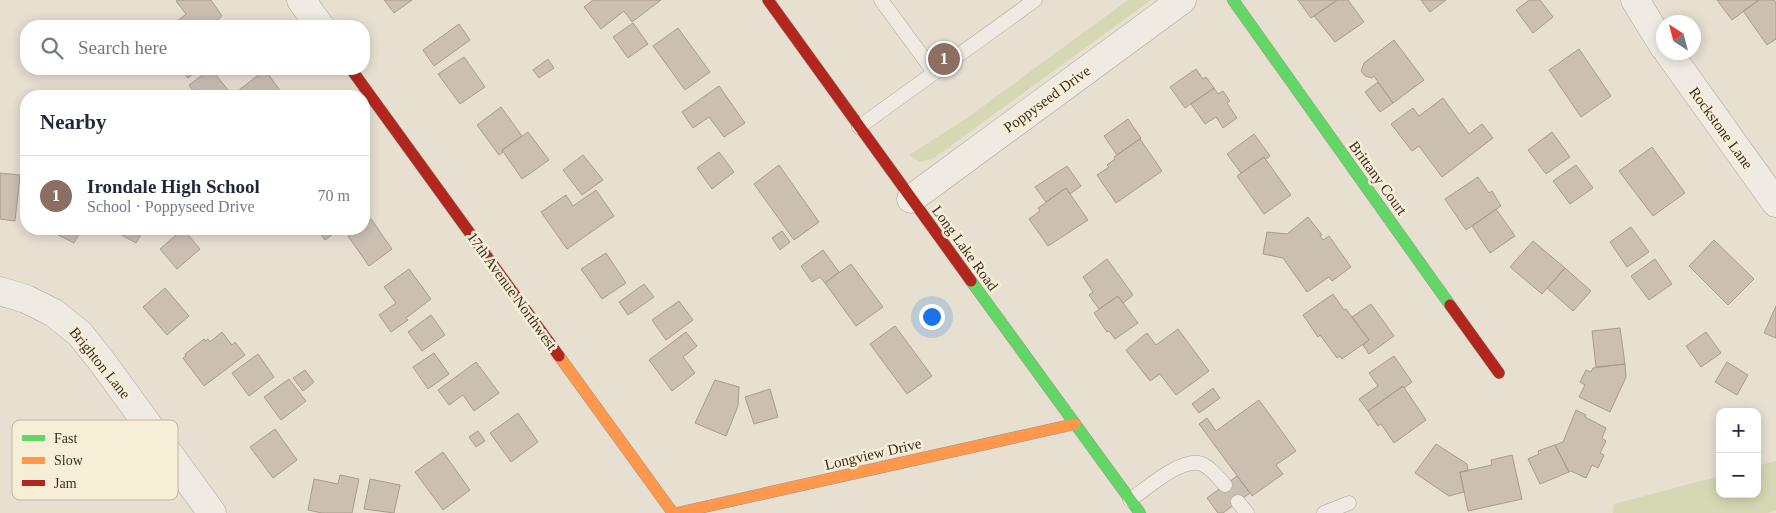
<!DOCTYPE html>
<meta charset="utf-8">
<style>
:root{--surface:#fff;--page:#f6f6f7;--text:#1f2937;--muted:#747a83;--line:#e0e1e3;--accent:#786c5e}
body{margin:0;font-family:Georgia,serif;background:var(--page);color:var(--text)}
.controls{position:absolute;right:15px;bottom:15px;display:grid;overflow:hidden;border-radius:10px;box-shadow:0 2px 12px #0003}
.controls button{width:45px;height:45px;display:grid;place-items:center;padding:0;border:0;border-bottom:1px solid var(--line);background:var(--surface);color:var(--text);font:25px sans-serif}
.compass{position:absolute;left:1656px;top:15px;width:45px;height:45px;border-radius:50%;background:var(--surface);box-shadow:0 2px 12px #0003;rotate:324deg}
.you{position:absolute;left:931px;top:316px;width:18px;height:18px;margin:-12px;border:4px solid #fff;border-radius:50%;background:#1a73e8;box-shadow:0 0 0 8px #1a73e833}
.badge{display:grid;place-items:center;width:32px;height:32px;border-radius:50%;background:var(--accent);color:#fff;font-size:16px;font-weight:700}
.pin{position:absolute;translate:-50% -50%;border:2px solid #fff;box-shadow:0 1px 5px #0006}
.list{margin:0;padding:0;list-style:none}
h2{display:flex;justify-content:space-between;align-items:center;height:65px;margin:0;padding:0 20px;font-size:21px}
h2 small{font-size:16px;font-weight:400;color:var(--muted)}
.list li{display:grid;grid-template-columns:32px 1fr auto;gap:15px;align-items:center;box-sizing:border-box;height:80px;padding:0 20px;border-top:1px solid var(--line)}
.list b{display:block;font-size:19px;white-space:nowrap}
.list p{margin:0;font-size:16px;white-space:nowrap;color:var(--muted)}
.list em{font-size:16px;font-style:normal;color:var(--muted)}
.icon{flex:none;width:28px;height:28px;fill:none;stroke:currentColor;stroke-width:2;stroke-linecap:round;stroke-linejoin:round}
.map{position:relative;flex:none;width:1776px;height:513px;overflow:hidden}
.search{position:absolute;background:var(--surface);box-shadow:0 2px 12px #0003;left:20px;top:20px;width:350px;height:55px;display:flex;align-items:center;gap:12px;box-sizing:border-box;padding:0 18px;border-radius:20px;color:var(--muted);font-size:19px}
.panel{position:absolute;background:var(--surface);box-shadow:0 2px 12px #0003;left:20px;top:90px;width:350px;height:145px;border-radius:20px}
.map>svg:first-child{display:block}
.green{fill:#d6d7b3}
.building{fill:#cbbfb2;stroke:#a89c90}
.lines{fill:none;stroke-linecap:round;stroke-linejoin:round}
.lane-casing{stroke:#ada599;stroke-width:15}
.street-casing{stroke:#ada599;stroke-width:29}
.fast-casing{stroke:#9c958a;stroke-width:12}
.slow-casing{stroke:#9c958a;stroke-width:12}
.jam-casing{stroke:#9c958a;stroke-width:12}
.lane{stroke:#efebe3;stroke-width:14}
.street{stroke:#efebe3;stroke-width:28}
.fast{stroke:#63d668;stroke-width:11}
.slow{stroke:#ff974d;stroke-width:11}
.jam{stroke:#b3261e;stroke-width:11}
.labels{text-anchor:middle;stroke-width:5;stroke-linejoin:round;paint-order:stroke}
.street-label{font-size:15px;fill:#3d2e20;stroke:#f7eed8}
.key{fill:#f7eed8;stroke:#bfb4a1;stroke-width:1}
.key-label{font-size:14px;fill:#3d2e20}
</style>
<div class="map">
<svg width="1776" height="513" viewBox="0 0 1776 513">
<rect width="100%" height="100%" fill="#e7e0d1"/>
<path class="green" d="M1128,0H1151L934,158L920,162L909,155L967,118Z
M1776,461V511L1767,513H1613L1614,504L1720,476V494H1757V466Z"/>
<path class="building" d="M178,0H211L222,16L209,26H173L172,25L186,14L176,1Z
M384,0H412L394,13Z
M593,0H661L632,22L624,11L601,29L584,7Z
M1298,0H1337L1311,18Z
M1337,0H1348L1364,22L1335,42L1314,16Z
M1421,0H1446L1430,12Z
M1529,0H1540L1553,17L1533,33L1516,10Z
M1717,0H1759L1732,20Z
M1759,0H1774L1776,2V39L1767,45L1743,11Z
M633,23L648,44L628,58L613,37Z
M459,24L470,40L434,66L423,50Z
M678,28L710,72L685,90L653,46Z
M1394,40L1424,80L1393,103L1374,76L1372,78L1365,76L1361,71L1364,63Z
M1579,49L1611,96L1581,117L1549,70Z
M464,57L485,87L460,104L438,74Z
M548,59L554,68L539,78L533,70Z
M181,69H199L188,78Z
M211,69L228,90L221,95L222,96H197L189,85Z
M1196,69L1203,79L1206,77L1214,88L1185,108L1170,87Z
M265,70L284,96H244L239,90Z
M1378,82L1393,103L1380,112L1365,92Z
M719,86L745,123L724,137L709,117L693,128L682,112Z
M1214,88L1218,94L1223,91L1230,101L1227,103L1237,118L1223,128L1216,117L1205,124L1191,104Z
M1443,98L1469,134L1482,124L1493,138L1442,177L1419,146L1412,151L1391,124L1413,108L1419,116Z
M501,107L522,136L502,150L503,152L499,155L477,125Z
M1128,119L1141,138L1117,155L1104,136Z
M528,132L549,160L522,179L502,150Z
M1552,132L1570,157L1546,174L1528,150Z
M1254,134L1270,156L1266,159L1264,157L1241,173L1227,154Z
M1140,139L1162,171L1116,203L1097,175L1109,167L1107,165L1115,159L1114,157Z
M1652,147L1685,193L1653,216L1619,171Z
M719,152L734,172L712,189L697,168Z
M583,155L603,180L582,195L563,170Z
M1264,157L1291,195L1264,214L1237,176Z
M779,165L819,222L794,240L754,184Z
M1576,165L1593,188L1570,204L1553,181Z
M1067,166L1081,186L1070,194L1066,188L1046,202L1035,187Z
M0,173L20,175L15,221L0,219Z
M1478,177L1489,193L1492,191L1501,206L1466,230L1445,199Z
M1066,188L1088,220L1048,246L1029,219L1040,211L1038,208Z
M596,190L614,216L567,249L541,212L566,195L573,206Z
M1496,209L1515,236L1490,253L1472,226Z
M1308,217L1322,235L1320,236L1323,240L1329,236L1351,267L1332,281L1329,277L1307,292L1283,258L1263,254L1267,232L1287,234Z
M371,219L392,249L369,266L348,236L358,229H364V224Z
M1631,227L1649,252L1627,267L1610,242Z
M47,229H82L74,243Z
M111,229H144L136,243Z
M183,229L200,249L177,269L160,249Z
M317,229H340L325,240Z
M782,231L790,242L780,250L772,238Z
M1714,240L1754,279L1728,305L1689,266Z
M1533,241L1565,268L1542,294L1510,267Z
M823,250L839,272L825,283L820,277L812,282L801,266Z
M606,253L626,283L602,299L581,269Z
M1107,259L1133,295L1123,303L1118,296L1099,309L1089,295L1093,292L1083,277Z
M1655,259L1672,284L1649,300L1631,276Z
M851,264L883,307L856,326L825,283Z
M1565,268L1591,291L1573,311L1547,288Z
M409,269L431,299L406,318L408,320L391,332L379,315L396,303L384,287Z
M644,284L654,297L628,315L619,302Z
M165,288L189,316L167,335L143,307Z
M1333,294L1344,310L1346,309L1369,340L1342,359L1340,356L1337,358L1320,335L1318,337L1303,315Z
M1118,296L1138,323L1115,339L1109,331L1107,332L1094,313Z
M679,301L693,320L666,340L652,320Z
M1371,304L1394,336L1369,354L1363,345L1369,340L1352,317Z
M1776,306V338L1764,333Z
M431,315L445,335L422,351L408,332Z
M895,326L932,376L907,394L870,344Z
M1620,328L1625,364L1596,367L1592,331Z
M1178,329L1209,371L1176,395L1160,374L1150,381L1126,350L1147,333L1156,345Z
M222,332L232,345L235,342L245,355L204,386L183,358L186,356L185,354L204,339L205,341L208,339L210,342Z
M686,332L697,346L683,357L695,373L672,391L649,360Z
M1706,332L1721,353L1701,367L1686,346Z
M434,353L449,374L428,389L413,367Z
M258,354L274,377L249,396L232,373Z
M1394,356L1412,382L1404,388L1403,386L1368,411L1359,399L1378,386L1369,373Z
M476,362L499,393L474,411L463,395L449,405L438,390Z
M1727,362L1748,375L1737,395L1715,382Z
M1625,364L1626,377L1610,412L1579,397L1585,385L1580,382L1586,370L1591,372L1593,368Z
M305,370L314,382L303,391L293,378Z
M289,379L306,401L281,420L264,397Z
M715,380L739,387L738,406L726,436L695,423Z
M1403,386L1426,420L1394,443L1381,424L1378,426L1368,411Z
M1213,388L1220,398L1199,413L1192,404Z
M770,389L778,417L754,424L745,397Z
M1259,400L1296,451L1276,465L1283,474L1252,496L1199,424L1207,418L1216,431Z
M1576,410L1586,415L1585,417L1606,428L1602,438L1606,441L1600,453L1604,455L1598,468L1592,465L1586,478L1571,471L1569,472L1555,445L1563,442Z
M518,413L538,442L511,462L490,433Z
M275,429L297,460L273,478L250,447Z
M478,431L485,441L476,447L469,437Z
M1436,444L1467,464L1468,471L1460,472L1464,492L1449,496L1415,473Z
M1555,445L1569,472L1540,484L1528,459L1539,454L1538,451Z
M443,452L470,490L443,510L415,472Z
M1512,455L1522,499L1468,511L1460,472L1492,465L1491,460Z
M340,475L359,479L352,513H322L308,510L314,479L338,484Z
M1237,476L1250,493L1223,513H1218L1207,498Z
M370,479L400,485L394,513L364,509Z"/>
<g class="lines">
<defs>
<path id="lane" d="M881,0L934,72
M859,127L1035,0
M1130,500C1146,489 1183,456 1202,464C1211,468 1218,477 1225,485
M1238,502L1247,513
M1324,513L1349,503"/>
<path id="street" d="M301,0L320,26
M1635,0L1664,47
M1668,52L1776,203
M911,199L1182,0
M0,291L26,299L54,313L80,334L103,363L212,513"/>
<path id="fast" d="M1233,0L1450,305
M971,281L1140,513"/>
<path id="slow" d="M559,356L673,513
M677,513L1075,424"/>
<path id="jam" d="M768,0L971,281
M351,69L559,356
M1450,305L1499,373"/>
</defs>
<use href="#lane" class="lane-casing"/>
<use href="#street" class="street-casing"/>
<use href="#fast" class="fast-casing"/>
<use href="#slow" class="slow-casing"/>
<use href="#jam" class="jam-casing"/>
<use href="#lane" class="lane"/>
<use href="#street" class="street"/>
<use href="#fast" class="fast"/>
<use href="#slow" class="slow"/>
<use href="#jam" class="jam"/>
</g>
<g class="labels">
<g class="street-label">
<text transform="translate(1047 99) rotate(-36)" y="5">Poppyseed Drive</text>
<text transform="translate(1721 128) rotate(54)" y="5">Rockstone Lane</text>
<text transform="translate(1378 178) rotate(54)" y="5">Brittany Court</text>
<text transform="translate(965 248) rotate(54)" y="5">Long Lake Road</text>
<text transform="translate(512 291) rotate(54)" y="5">17th Avenue Northwest</text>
<text transform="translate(100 363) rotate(51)" y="5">Brighton Lane</text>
<text transform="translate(873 454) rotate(-13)" y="5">Longview Drive</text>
</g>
</g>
<rect x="12" y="420" width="166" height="80" rx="8" class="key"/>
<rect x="22" y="435" width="23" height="6" fill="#63d668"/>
<rect x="22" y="457" width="23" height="7" fill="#ff974d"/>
<rect x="22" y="480" width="23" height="6" fill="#b3261e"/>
<g class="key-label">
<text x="54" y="443">Fast</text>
<text x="54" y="465">Slow</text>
<text x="54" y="488">Jam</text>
</g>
</svg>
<div class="controls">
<button>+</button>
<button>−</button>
</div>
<svg class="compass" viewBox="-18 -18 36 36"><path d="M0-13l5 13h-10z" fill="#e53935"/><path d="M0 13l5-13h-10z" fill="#747a83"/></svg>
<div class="you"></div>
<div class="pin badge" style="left:944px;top:59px;background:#8d6e63">1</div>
<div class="search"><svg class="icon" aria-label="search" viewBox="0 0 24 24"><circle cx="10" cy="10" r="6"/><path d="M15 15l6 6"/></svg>Search here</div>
<section class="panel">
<h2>Nearby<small></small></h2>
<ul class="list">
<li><span class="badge" style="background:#8d6e63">1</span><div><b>Irondale High School</b><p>School · Poppyseed Drive</p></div><em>70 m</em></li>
</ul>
</section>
</div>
